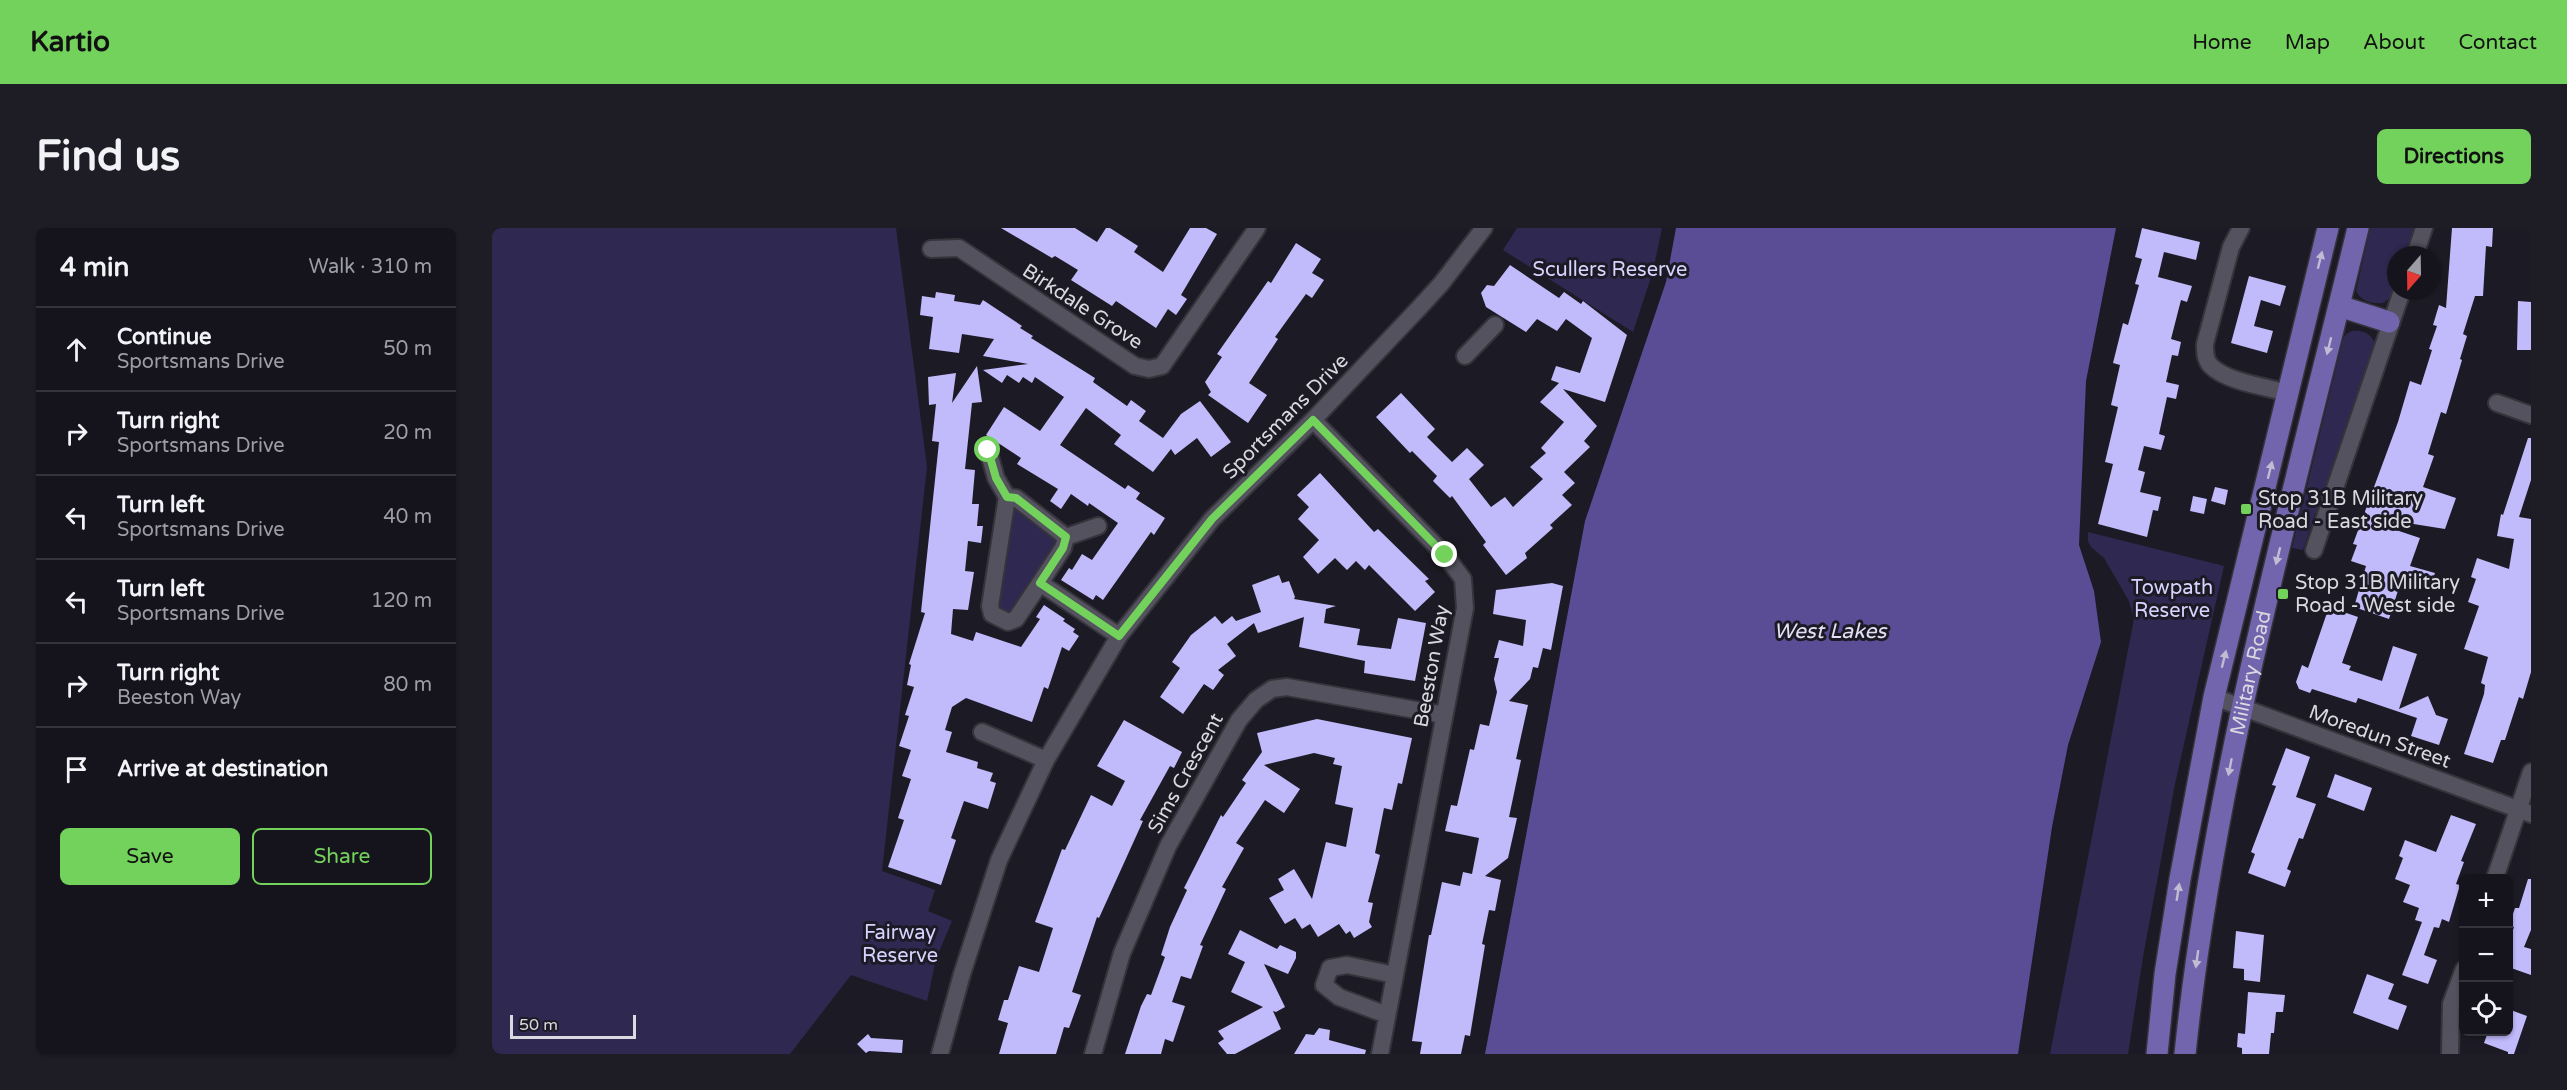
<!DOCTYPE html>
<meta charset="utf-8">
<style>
:root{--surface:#15141c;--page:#1e1d25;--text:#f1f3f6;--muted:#9d9ea3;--line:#34333b;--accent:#73d25c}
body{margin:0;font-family:"Varela Round",sans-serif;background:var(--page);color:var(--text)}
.controls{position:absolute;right:18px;bottom:18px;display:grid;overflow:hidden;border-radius:9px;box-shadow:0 2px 4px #0004}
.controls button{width:54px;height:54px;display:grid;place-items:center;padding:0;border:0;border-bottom:2px solid var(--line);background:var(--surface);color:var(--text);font:30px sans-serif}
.compass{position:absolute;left:1895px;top:18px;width:54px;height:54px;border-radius:50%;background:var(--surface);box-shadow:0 2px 4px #0004;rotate:200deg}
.scale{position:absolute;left:18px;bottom:15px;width:126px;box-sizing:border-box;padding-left:6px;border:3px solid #dad9e0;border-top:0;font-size:16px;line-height:21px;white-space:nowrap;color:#dad9e0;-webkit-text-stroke:4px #1c1b25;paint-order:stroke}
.stop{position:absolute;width:18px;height:18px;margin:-14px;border:4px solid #73d25c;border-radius:50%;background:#fff}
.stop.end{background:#73d25c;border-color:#fff;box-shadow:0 2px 6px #0008}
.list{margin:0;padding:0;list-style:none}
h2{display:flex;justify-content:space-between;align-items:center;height:78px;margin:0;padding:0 24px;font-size:26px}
h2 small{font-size:20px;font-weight:400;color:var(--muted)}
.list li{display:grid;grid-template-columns:39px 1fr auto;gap:18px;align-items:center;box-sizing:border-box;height:84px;padding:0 24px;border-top:2px solid var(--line)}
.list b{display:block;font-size:22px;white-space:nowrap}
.list p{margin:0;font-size:20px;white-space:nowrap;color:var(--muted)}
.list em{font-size:20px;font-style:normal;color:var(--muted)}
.actions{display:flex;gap:12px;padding:18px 24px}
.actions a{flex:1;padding:14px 0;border:2px solid var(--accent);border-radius:9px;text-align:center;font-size:21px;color:var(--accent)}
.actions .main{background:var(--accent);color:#111}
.icon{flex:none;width:33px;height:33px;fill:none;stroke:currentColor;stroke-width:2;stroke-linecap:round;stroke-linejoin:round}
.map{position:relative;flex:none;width:2039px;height:826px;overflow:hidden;border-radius:9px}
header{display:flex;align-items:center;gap:36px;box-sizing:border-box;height:84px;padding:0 30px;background:var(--accent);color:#111}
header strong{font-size:28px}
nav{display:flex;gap:33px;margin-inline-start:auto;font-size:21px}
.intro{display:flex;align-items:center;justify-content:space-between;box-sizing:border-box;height:144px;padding:0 36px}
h1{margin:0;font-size:42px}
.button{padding:15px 27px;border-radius:9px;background:var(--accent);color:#111;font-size:21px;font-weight:700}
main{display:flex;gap:36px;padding:0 36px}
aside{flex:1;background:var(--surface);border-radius:9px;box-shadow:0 2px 4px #0004}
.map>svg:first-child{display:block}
.green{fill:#2f2851}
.water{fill:#5a4d96}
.building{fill:#c1bafb}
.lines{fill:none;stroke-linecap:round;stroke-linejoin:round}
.minor-casing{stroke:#35343b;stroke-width:20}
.major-casing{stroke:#35343b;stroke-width:24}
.minor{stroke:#53525e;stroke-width:16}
.major{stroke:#7265ad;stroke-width:21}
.oneway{fill:#c0bcd3}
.route{stroke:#73d25c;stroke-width:8}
.poi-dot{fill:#73d25c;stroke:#1c1b25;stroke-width:2}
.labels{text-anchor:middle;stroke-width:6;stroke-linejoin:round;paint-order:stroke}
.park-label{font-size:20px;fill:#d7d3fe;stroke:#1c1b25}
.street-label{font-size:20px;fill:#dad9e0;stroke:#1c1b25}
.poi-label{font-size:20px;fill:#dad9e0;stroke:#1c1b25;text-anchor:start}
.water-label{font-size:21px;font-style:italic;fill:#e2e0f6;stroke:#1c1b25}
</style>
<header>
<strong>Kartio</strong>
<nav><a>Home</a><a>Map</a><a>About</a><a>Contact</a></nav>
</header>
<div class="intro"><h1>Find us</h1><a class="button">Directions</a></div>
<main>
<aside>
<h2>4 min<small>Walk · 310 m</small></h2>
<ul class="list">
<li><svg class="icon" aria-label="ahead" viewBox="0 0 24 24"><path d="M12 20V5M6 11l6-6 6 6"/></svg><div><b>Continue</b><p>Sportsmans Drive</p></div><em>50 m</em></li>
<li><svg class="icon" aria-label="right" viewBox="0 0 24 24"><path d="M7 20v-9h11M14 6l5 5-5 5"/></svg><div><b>Turn right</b><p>Sportsmans Drive</p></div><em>20 m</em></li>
<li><svg class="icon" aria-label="left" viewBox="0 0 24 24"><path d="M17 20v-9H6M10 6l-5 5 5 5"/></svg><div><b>Turn left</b><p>Sportsmans Drive</p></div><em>40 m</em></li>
<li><svg class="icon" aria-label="left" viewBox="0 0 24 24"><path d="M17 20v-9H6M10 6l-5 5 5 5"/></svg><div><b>Turn left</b><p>Sportsmans Drive</p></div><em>120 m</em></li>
<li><svg class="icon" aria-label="right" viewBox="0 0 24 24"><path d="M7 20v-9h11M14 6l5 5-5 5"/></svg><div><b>Turn right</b><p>Beeston Way</p></div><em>80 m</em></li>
<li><svg class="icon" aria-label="arrive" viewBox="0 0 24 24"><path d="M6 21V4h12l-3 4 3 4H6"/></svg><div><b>Arrive at destination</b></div></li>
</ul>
<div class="actions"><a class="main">Save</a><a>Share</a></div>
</aside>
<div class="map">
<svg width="2039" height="826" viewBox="0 0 2039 826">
<rect width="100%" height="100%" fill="#1c1b25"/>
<path class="green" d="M0,0H404L435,239L390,643L443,662L436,683L460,693L444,731L435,773L359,747L298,826H0Z
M1025,0H1170L1161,43L1141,104L1011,22Z
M1878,0H1922L1914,27H1904C1904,44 1908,65 1891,75C1880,76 1870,74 1864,63Z
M1860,103C1870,102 1878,105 1883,115V120L1830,279L1823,286L1811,322L1800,320L1851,111L1854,106Z
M515,269L574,309L524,391L500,386Z
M1596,304L1732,338L1683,556L1651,729L1636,826H1558L1642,391L1637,373L1612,330L1599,319L1596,313Z"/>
<path class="water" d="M1184,0H1624L1594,153L1587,317L1602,363L1609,414L1576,517L1560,599L1526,826H993L1093,293L1174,54Z"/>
<path class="building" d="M509,0H583L605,14L614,0H618L646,18L642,24L671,44L698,0H714L725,6L689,67L695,71L684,87L676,81L664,100L624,73L620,78L579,52L586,42L563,28L560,30Z
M1650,0L1708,14L1704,32L1672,24L1666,49L1700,58L1695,74L1689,72L1679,111L1689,114L1686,128L1680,127L1674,154L1687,157L1684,171L1675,169L1667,206L1673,208L1669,222L1652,218L1646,242L1653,244L1648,264L1669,269L1666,283L1661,282L1655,309L1606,296L1621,236L1613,234L1626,179L1619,177L1628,137L1621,135L1631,95L1636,97L1647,57L1643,56L1650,31L1643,29Z
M1960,0H2001L2000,19L1994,18L1991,68H1983L1971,106L1975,108L1968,131L1970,132L1954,186L1949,184L1936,226L1942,228L1931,259L1964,270L1953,301L1909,294L1907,303L1928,310L1918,338L1943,345L1938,359L1910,350L1897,391L1862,379L1874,338L1859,333L1865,317L1861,316L1906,194L1918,153L1929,157L1940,122L1937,121L1945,98L1941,97L1947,77L1954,80Z
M804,15L829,31L820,45L832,52L820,70L814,66L783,109L786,111L757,155L775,167L756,195L716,167L719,164L713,154L730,129L725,126L776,53L779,55Z
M1018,37L1067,70L1072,64L1089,76L1091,73L1135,107L1113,174L1071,161L1105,198L1092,213L1098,219L1072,244L1083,255L1070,267L1080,277L1058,297L1061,300L1033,325L1035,330L1014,347L991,317L994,314L960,268L958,270L941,253L945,248L920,223L918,225L884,189L909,165L943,201L935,209L960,234L975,220L992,237L977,251L999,279L1013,269L1021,279L1051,251L1038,239L1054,225L1049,220L1072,194L1048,174L1067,155L1059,152L1064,138L1088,145L1100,110L1074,91L1065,103L1045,91L1034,104L994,79L989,65L995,57L1002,58Z
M1757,48L1794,58L1788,78L1769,72L1762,98L1781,103L1775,125L1739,115Z
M444,64L463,67L462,73L488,77L491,72L530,98L528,100L541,108L539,110L603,150L601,154L635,178L639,172L654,183L647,193L671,210L689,186L708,173L739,214L719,229L705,210L683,227L679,221L661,244L622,216L629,207L594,180L568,217L633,261L636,257L648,265L644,271L673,290L662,307L659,304L611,372L604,367L601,372L569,352L577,340L580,342L590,326L600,332L626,295L597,275L596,278L579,266L569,281L558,273L566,261L525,236L529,230L494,207L512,179L548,203L572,169L543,149L540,155L531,149L527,155L515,147L510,155L491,142L536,136L491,128L502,111L470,106L467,125L437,121L441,89L428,87L430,68L443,70Z
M2026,73L2039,74V122H2025Z
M485,138L490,174L480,175L473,241L483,242L480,276H487L485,298H491L489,315L476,313L473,343L482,344L476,382L461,381L459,406L481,413L484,404L529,419L548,391L544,389L552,377L573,391L571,393L583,401L581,404L587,408L577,423L570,419L556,461L552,459L540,494L474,470L460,479L453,502L460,504L454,524L486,534L485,540L501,545L498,553L504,555L496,581L472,573L459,610L464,612L449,657L396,639L412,592L406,590L419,551L410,548L419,522L407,518L417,488L413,487L422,459L415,457L419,437L417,436L433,385L429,384L447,214L440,213L444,176L437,177L436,149L464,145L460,175Z
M2036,210H2039V252L2027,289L2039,291V444L2031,471L2027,469L2013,512H2009L2001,535L1972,526L1992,466L1993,457L1989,455L1996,429L1972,421L1987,378L1976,374L1984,351L1979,349L1985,330L2017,341L2022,311L2005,308L2009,286L2011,287Z
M828,245L882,304L886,301L937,351L933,353L943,364L923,383L877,337L873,342L864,333L855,342L843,330L826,346L811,329L827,312L806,291L817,279L805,267Z
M1723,259L1736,262L1733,277L1719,273Z
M1701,268L1715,271L1712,286L1698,283Z
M787,347L790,355L797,353L803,369L802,371L844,378L834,381L832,395L868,401L865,417L899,421L906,390L934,395L923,453L872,445L873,433L807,419L812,389L766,405L762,395L735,416L744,428L726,442L732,447L721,462L712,456L691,486L668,469L688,440L680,434L699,407L723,388L730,396L740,388L744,393L769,384L760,357Z
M1060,355L1071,358L1059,422L1051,420L1046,440L1041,439L1038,451L1017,473L1036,477L1024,531L1029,532L1017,589L1025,590L1016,630L993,648L1009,652L1003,683L997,682L990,716L993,717L978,808L973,807L969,826H928L930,814L920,813L937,707H939L950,654L968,658L971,644L980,646L987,610L953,603L959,577L965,578L978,521L982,522L988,496L997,498L1005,464L1002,451L1007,430H1002L1007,412L1031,418L1034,392L1001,386L1004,362Z
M1837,379L1866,389L1850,435L1859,438L1857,442L1890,453L1901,418L1925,426L1907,481L1936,468L1944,487L1956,491L1947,517L1919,508L1925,490L1866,470L1864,475L1820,461L1818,465L1807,461L1804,454L1810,437L1816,440Z
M825,491L920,510L910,556L906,555L900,582L892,580L883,625L888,627L876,674L881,675L877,694L880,699L862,710L858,703L854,706L847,696L826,709L818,696L810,701L803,690L793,696L777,670L792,662L786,651L802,641L820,671L834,614L854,619L861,580L843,576L850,538L841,536L843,530L822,525L772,537L808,561L792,585L773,572L744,615L752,620L730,659L734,661L708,717L711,718L699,751L689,748L680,774L693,778L681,814L673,811L669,826H633L649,778L655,766L659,767L673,729L669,727L678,699L695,662L692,660L729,587L731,589L754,555L750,552L770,524L765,505Z
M632,492L690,524L682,540L678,538L648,592L651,593L607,690L605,689L580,764L589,767L577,800L572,799L564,826H507L516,795L506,792L512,772H516L527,738L547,744L561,700L543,694L570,621L573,622L599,567L620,578L633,553L605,538Z
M1794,520L1818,529L1804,569L1824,576L1811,611L1807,610L1795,641L1799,643L1793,659L1756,645L1763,626L1759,624L1784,558L1780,557Z
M1843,546L1880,560L1872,583L1835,569Z
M1959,587L1984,596L1969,633L1972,634L1964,656L1968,657L1957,694L1950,691L1947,700L1942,699L1932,727L1945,732L1936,756L1910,747L1930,694L1923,692L1927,680L1911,674L1918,657L1903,651L1911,630L1907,628L1913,612L1944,624Z
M2036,651H2039V702L2032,719L2039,721V747L2019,740L2021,733L2016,731V715L2022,699L2017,697L2023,680H2027Z
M748,702L785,721L788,717L804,724V730L796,746L772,736L793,779L784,784L781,783L789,801L743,826H735L726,815L732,811L726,803L771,779L739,764L753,734L736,726Z
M1744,703L1772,707L1768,754L1752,752V741L1741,740Z
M1875,746L1902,756L1896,771L1915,778L1906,802L1861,785Z
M1756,764L1793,767L1791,784H1784L1782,805H1779L1777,826H1750V820L1745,819L1746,805L1753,806Z
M2016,781L2035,788L2022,826H2016V824L1992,815L1996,804H2016Z
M827,800L838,802L837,812L874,822L873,826H802L814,806L822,807Z
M376,806L379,810L411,812L410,825L377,823L374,825L365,816Z"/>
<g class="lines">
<defs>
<path id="minor" d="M1749,0L1739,19L1713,116C1713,124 1713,132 1719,138C1735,154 1775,159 1796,165
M439,21L467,20L643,138L657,141L670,138L765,0
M1923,27L1932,0
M973,128L1003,97
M2005,175L2039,187
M821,192L953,327L971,351L973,380L888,826
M496,222L504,250L515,269
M574,309L606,298
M1822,322L1910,63
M548,355L571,320L574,309L524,270L515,269L498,378L500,386L516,394L524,391L548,355L627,408
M1722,469L2039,586
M490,504L554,532
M2003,650L2039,544
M895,787L847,769L832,757L838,740L855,737L903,747
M448,826L470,746L507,632L554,532L627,408L720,291L821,192L927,80L949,56L992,0
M601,826L630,725L676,618L747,492L764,472L780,461L795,459L952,487
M1958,826L1959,776L1972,741"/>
<g id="major">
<path d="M1847,78L1897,94"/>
<path d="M1665,826L1673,746L1688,651L1722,469L1836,0"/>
<path id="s1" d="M1693,826C1722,546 1800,273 1866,0"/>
</g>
</defs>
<use href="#minor" class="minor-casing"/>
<use href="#major" class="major-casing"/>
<use href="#minor" class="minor"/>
<use href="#major" class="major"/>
</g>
<defs><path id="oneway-solid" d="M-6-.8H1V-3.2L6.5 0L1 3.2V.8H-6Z" transform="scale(1.5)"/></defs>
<g class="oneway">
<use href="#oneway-solid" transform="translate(1828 32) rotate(-76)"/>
<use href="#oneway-solid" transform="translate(1837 118) rotate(104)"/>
<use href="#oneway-solid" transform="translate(1778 242) rotate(-76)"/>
<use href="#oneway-solid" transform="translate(1786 328) rotate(104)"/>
<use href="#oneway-solid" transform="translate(1732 431) rotate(-76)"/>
<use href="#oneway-solid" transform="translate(1738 539) rotate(101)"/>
<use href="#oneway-solid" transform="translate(1686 664) rotate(-81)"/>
<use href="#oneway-solid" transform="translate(1705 731) rotate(98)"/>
</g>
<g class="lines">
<path class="route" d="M496,222L504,250L515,269L524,270L574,309L571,320L548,355L627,408L720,291L821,192L953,327"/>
</g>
<g class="poi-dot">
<rect x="1748" y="275" width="12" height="12" rx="3"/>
<rect x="1785" y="360" width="12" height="12" rx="3"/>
</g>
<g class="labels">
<g class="park-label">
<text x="1118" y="48">Scullers Reserve</text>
<text x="1680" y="366">Towpath<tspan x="1680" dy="23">Reserve</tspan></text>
<text x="408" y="711">Fairway<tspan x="408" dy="23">Reserve</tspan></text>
</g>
<g class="street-label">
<text transform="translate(591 78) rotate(33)" y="7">Birkdale Grove</text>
<text transform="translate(793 188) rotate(-45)" y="7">Sportsmans Drive</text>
<text transform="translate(939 438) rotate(-80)" y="7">Beeston Way</text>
<text dy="7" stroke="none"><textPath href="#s1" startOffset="387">Military Road</textPath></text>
<text transform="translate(1888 508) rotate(20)" y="7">Moredun Street</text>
<text transform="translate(693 545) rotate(-61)" y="7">Sims Crescent</text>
</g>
<g class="poi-label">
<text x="1766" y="277">Stop 31B Military<tspan x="1766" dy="23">Road - East side</tspan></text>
<text x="1803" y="361">Stop 31B Military<tspan x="1803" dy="23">Road - West side</tspan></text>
</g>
<g class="water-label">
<text x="1338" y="410">West Lakes</text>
</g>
</g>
</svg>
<div class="controls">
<button>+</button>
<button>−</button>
<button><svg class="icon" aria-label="locate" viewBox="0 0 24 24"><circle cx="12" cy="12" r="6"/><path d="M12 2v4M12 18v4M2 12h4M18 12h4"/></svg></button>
</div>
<svg class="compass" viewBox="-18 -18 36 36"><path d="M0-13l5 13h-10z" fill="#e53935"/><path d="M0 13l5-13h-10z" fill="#9d9ea3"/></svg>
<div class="scale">50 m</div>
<div class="stop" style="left:496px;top:222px"></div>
<div class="stop end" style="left:953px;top:327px"></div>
</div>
</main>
